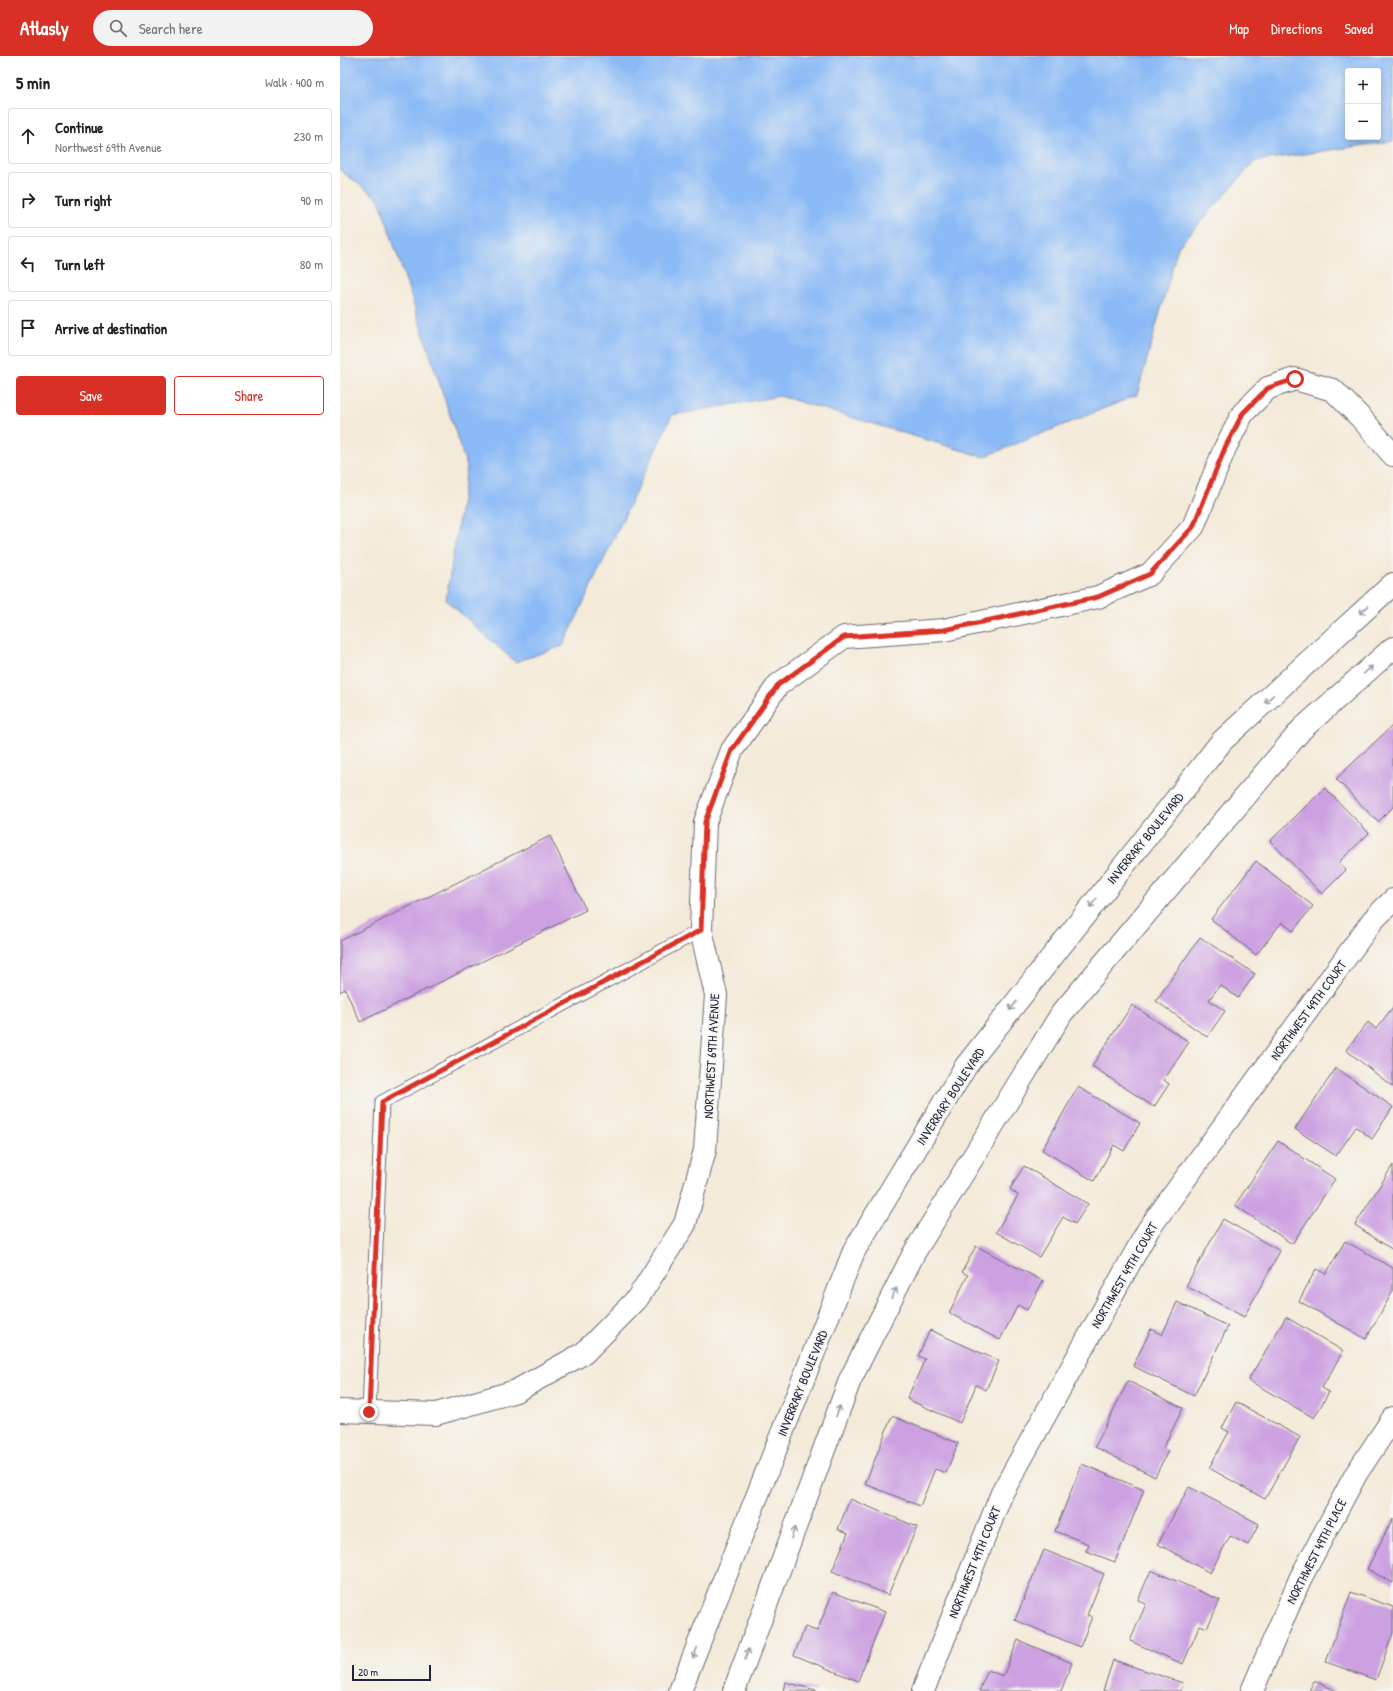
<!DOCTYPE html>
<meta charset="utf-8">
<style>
:root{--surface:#fff;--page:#f2f2f2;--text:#202124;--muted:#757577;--line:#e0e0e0;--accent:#d93025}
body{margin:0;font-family:"Patrick Hand",sans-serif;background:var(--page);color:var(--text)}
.controls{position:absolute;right:12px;top:12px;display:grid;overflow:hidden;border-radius:4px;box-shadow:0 2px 6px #0003}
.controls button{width:36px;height:36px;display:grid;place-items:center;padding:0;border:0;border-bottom:1px solid var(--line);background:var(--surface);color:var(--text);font:20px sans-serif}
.scale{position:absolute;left:12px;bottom:10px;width:79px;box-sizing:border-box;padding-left:4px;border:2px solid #22223b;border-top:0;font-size:11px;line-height:14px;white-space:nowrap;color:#22223b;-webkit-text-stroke:3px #f6f6f2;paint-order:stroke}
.stop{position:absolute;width:12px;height:12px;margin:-9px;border:3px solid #d93025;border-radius:50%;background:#fff}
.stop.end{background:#d93025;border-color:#fff;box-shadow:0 1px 4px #0008}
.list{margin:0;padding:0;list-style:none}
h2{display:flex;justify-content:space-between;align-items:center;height:52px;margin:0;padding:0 16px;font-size:17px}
h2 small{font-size:13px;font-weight:400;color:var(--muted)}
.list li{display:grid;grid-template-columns:26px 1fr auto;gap:12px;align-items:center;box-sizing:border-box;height:56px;margin:0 8px 8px;padding:0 8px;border:1px solid var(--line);border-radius:4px}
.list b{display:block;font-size:15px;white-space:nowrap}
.list p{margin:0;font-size:13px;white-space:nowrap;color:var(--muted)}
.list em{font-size:13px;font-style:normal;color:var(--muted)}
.actions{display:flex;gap:8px;padding:12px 16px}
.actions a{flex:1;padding:9px 0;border:1px solid var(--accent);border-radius:4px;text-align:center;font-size:14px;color:var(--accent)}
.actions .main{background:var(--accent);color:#fff}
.icon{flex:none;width:22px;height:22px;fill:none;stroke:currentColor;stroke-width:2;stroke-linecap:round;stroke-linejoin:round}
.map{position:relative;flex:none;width:1053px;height:1635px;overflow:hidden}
header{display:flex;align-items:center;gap:24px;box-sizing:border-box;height:56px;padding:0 20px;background:var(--accent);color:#fff}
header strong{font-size:19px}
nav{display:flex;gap:22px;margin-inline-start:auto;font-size:14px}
.search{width:280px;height:36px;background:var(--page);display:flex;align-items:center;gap:10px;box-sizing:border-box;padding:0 14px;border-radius:22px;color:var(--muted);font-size:15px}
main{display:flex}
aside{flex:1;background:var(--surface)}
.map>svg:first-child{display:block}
.water{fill:#8bbaf6;stroke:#566e98;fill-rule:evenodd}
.building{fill:#cca1e1}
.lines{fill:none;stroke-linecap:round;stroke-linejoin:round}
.service-casing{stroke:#6c6872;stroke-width:15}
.minor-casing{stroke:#6c6872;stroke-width:24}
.tertiary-casing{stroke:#6c6872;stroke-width:24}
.service{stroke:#fff;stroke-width:13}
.minor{stroke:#fff;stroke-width:22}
.tertiary{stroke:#fff;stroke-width:22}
.oneway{stroke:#9c9ca7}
.route{stroke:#d93025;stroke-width:5}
.labels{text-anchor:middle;stroke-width:4;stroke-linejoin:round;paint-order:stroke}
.street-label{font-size:13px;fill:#22223b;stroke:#f6f6f2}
</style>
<header>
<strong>Atlasly</strong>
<div class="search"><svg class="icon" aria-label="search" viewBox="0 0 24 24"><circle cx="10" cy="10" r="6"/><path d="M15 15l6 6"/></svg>Search here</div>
<nav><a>Map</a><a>Directions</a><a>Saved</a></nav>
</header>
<main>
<aside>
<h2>5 min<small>Walk · 400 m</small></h2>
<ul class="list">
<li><svg class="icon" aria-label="ahead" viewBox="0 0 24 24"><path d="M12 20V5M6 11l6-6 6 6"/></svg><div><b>Continue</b><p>Northwest 69th Avenue</p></div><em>230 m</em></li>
<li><svg class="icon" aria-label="right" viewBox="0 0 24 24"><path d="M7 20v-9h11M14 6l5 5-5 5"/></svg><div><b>Turn right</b></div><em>90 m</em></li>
<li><svg class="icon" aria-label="left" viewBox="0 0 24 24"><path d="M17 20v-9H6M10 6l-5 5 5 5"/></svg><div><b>Turn left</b></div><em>80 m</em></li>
<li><svg class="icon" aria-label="arrive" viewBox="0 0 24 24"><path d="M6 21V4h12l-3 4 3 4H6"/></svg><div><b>Arrive at destination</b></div></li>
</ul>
<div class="actions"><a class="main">Save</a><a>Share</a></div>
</aside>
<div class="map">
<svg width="1053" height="1635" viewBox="0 0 1053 1635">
<rect width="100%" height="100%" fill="#f6f6f2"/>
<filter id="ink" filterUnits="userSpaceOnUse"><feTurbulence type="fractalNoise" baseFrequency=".025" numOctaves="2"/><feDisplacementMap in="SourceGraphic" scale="8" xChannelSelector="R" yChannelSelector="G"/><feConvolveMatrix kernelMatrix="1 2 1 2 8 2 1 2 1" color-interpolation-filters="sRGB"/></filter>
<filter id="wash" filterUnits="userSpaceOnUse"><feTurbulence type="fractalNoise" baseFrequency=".012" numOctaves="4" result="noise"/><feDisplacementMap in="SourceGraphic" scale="16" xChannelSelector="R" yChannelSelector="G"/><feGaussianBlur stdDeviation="0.9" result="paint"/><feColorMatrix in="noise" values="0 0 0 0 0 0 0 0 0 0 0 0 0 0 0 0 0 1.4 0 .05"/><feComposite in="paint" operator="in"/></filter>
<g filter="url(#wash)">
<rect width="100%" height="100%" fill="#f4ead9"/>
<path class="water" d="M0,0H1053V85L915,105L838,191L797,339L644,401L440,340L332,359L223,590L175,606L106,544L127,411L39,143L0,114ZM1008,15H1038V81H1008Z"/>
<g id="blocks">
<path class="building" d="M1053,669V751L1038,766L996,723Z
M985,732L1029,777L999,806L1006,814L982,838L930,785Z
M210,780L246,854L20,966L5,933L0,936V885Z
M916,805L973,850L953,875L942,866L916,899L871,863Z
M860,881L915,918L898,942L880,929L869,944L885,955L867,981L816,945Z
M792,949L849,986L824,1024L829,1028L814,1051L752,1010Z
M1053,951V1031L1006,994L1028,966L1036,973Z
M996,1012L1053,1051L1032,1083L1016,1071L996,1100L955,1073Z
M738,1031L800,1067L784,1095L774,1089L754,1125L702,1094Z
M938,1085L995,1123L952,1188L895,1149Z
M1053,1109V1194L1015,1169Z
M684,1110L748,1148L735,1168L723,1161L699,1201L656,1176L678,1139L670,1133Z
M883,1163L940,1195L904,1261L846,1230Z
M1005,1185L1053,1212V1235L1026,1283L959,1245L976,1213L986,1218Z
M636,1190L703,1225L687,1254L678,1249L660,1284L609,1257L628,1219L622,1216Z
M837,1246L888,1270L854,1340L793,1310L811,1273L822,1279Z
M946,1261L1003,1295L982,1332L989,1336L974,1362L908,1324Z
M590,1274L659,1305L646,1334L636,1329L620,1367L567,1343L585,1303L578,1300Z
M788,1325L843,1352L823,1392L828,1395L815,1421L755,1391Z
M896,1346L960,1381L925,1443L869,1412L889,1376L882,1372Z
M552,1360L618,1387L606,1417L595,1413L580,1450L525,1428Z
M742,1408L804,1434L775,1506L746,1495L749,1488L715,1475Z
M849,1431L919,1468L908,1489L890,1480L870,1517L818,1488Z
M510,1443L577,1471L548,1539L492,1515L508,1477L498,1473Z
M1053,1462V1527L1027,1513Z
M704,1494L764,1518L747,1559L752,1561L740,1591L675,1564Z
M811,1514L880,1544L867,1572L860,1569L843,1608L790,1585L806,1548L798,1544Z
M493,1536L545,1556L518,1625L454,1599L465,1571L477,1575Z
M1011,1536L1053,1551V1577L1036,1624L986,1606Z
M678,1584L732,1607L721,1635H639L648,1614L663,1620Z
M773,1604L843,1627L841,1635H763Z
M974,1625L997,1635H969Z
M445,1626L476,1634V1635H443Z"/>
</g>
</g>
<g filter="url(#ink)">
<use href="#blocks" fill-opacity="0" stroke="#6c6872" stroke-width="1"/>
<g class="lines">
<defs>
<path id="service" d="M29,1356L42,1046L361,874"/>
<path id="minor" d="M0,1355L96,1358L176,1335L244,1297L297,1243L345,1168L365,1094L376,939L361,874L365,766L392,694L438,629L504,581L604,574L758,541L810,518L853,471L885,392L903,357L928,332L955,323L993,334L1021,362L1053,399
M583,1635L662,1437L808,1174L1033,864L1053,844
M912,1635L960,1523L1016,1418L1053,1362"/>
<path id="tertiary" d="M340,1635L514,1195L626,1010L882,685L1053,528
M394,1635L510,1324L574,1197L722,957L962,673L1053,592"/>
</defs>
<use href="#service" class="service-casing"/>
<use href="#minor" class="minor-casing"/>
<use href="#tertiary" class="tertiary-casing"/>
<use href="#service" class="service"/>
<use href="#minor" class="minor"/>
<use href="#tertiary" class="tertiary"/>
</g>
<defs><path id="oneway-shaft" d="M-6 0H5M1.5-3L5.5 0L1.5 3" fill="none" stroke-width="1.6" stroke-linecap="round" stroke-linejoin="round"/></defs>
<g class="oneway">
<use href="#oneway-shaft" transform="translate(1024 554) rotate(137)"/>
<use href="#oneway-shaft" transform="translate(1028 614) rotate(-42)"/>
<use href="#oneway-shaft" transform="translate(929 643) rotate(137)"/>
<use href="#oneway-shaft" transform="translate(753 847) rotate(129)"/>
<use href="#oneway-shaft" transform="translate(673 950) rotate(128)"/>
<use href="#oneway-shaft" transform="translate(554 1237) rotate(-63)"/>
<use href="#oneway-shaft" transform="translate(498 1355) rotate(-70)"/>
<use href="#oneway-shaft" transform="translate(453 1477) rotate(-70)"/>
<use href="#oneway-shaft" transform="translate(355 1597) rotate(112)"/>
<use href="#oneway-shaft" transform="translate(407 1598) rotate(-70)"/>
</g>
</g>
<g class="lines" filter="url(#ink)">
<path class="route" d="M29,1356L42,1046L361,874L365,766L392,694L438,629L504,581L604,574L758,541L810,518L853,471L885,392L903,357L928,332L955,323"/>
</g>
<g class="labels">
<g class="street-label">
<text transform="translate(805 782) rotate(-51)" y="5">INVERRARY BOULEVARD</text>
<text transform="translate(968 954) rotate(-54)" y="5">NORTHWEST 49TH COURT</text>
<text transform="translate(371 1000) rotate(-87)" y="5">NORTHWEST 69TH AVENUE</text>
<text transform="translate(610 1040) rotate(-57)" y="5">INVERRARY BOULEVARD</text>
<text transform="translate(784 1219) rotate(-60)" y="5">NORTHWEST 49TH COURT</text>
<text transform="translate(462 1327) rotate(-68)" y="5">INVERRARY BOULEVARD</text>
<text transform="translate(976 1495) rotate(-63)" y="5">NORTHWEST 49TH PLACE</text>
<text transform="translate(634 1506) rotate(-68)" y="5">NORTHWEST 49TH COURT</text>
</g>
</g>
</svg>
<div class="controls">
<button>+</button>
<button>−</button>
</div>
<div class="scale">20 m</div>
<div class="stop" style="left:955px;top:323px"></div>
<div class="stop end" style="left:29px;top:1356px"></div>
</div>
</main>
